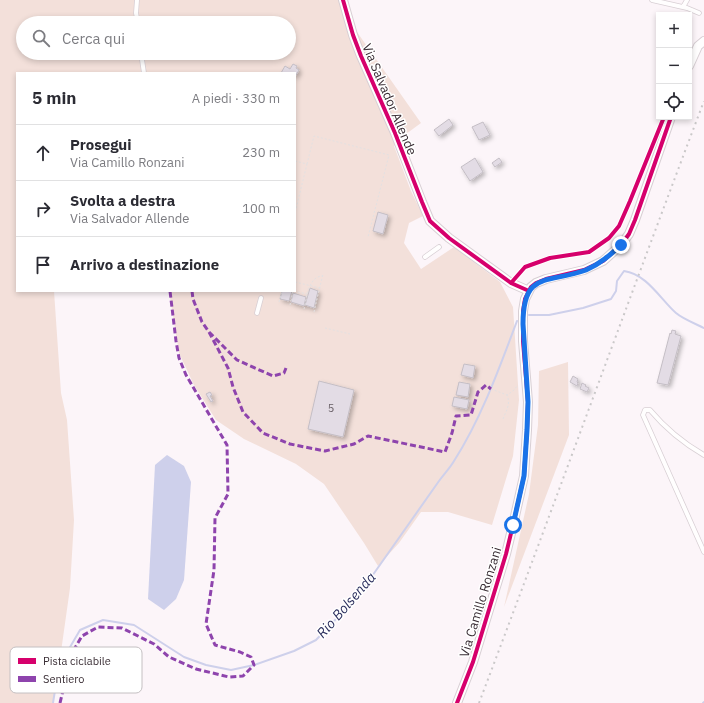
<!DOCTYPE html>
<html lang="it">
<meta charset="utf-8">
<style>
:root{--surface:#fff;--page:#f2f2f3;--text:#2b2b33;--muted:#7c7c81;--line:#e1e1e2}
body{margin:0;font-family:"IBM Plex Sans",sans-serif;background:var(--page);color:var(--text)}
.controls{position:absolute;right:12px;top:12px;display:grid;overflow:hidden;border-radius:0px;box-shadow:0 2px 6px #0003}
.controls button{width:36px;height:36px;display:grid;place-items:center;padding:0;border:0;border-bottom:1px solid var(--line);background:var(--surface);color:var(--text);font:20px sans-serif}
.stop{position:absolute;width:12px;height:12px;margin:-9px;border:3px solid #1a73e8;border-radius:50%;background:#fff}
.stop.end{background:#1a73e8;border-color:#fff;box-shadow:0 1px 4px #0008}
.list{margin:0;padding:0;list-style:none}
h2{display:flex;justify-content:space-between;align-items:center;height:52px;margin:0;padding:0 16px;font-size:17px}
h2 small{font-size:13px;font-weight:400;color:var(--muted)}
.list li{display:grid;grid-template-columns:26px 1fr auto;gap:12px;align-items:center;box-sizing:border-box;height:56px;padding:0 16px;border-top:1px solid var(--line)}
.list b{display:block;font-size:15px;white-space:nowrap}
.list p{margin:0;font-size:13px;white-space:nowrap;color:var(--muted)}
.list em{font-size:13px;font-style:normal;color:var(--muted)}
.icon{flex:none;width:22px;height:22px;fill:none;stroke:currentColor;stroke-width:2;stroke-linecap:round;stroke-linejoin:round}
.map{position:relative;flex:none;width:704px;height:703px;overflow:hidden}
.search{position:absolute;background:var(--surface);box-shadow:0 2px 6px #0003;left:16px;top:16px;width:280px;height:44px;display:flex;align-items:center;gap:10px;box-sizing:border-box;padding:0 14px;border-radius:22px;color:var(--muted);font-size:15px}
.panel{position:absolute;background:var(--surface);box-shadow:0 2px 6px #0003;left:16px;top:72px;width:280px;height:220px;border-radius:0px}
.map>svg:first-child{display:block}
.green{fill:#f3e0da;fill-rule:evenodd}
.water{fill:#ced0eb}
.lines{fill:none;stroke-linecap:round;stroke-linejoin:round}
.stream{stroke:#ced0eb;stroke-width:2}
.building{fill:#e3dce5;stroke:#c4bec5;filter:url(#shadow)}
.lane-casing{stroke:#d8cfd4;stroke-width:5.5}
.street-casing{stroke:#d8cfd4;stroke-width:10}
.path{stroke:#e3e1e2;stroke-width:1;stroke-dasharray:2 2;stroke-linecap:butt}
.lane{stroke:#fffefe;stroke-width:4}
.street{stroke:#fffefe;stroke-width:8}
.rail{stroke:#cac8c9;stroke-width:2;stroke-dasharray:2 4;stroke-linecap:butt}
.quiet{stroke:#8e44ad;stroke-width:3;stroke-dasharray:6 3;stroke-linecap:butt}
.cycleway-casing{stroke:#fff;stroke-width:6}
.cycleway{stroke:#d6006c;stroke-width:4}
.route{stroke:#1a73e8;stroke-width:5}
.labels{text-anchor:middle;stroke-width:3;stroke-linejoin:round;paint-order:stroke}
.number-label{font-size:11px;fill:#665c63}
.street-label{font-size:13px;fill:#392d34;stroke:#fff}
.water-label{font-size:14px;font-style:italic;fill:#2c2f5e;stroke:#fff}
.key{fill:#fff;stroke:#c4c0c2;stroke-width:1}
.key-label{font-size:11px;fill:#392d34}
</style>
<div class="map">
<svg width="704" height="703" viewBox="0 0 704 703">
<defs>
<filter id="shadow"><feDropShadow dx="2.5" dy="2.5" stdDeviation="2" flood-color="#0004"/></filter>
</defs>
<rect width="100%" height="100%" fill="#fcf5f9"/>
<path class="green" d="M0,0H347L357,32L421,123L406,134L394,146L411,191L423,216L409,223L404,243L421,269L454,247L500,282L513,307L519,400L513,456L492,525L448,512H421L399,543L378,566L364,543L324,484L296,464L244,439L216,420L194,385L179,353L169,291H295V73H17V291H54L61,393L67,420L74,520L70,588L59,666L53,703H0ZM23,23H289V53H23Z
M568,362L569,435L504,607L529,494L538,425L539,371Z"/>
<path class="water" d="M167,455L184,466L191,482L184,580L176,599L164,610L148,599L155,465Z"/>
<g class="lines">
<path class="stream" d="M529,315H549L583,308L611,299L616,291L617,281L624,271C647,274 661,300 676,313C683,319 696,324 704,328
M53,703L59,666L80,630L103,620L134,625L184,657L206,665L231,670L254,665L294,651L316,640L358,596L439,481C444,474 450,468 454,461C481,419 499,369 517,321
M703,703L704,702"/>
</g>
<path class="building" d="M293,64L297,66L296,68L299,70L295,77V73H281L285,66L290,69Z
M449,119L453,125L439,136L434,130Z
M483,122L490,135L479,140L472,127Z
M475,158L483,172L470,181L461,167Z
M499,158L502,162L495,167L492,163Z
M378,212L388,215L383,234L373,231Z
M310,288L318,291L314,308L305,305Z
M282,291H292L289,301L280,299Z
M293,293L306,297L304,306L291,302Z
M672,330L676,331L675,334L681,336L668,385L657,383L670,333L671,334Z
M464,364L475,366L473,378L461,375Z
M573,376L578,379L577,382L578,383L577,386L570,382Z
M319,381L354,390L343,437L308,429Z
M459,382L470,384L468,397L456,395Z
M582,383L586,385L585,386L589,388L587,392L580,389Z
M210,392L212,395L210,396L213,401L211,402L206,394Z
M454,397L469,400L467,409L452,406Z"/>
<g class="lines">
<defs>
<path id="lane" d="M137,0L136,13L138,23
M652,0L687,8L699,13
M683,7L687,0
M141,53L144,73
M425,257L439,247
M257,313L261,298
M704,455C683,443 666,429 650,410H645L643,415L704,552"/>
<path id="street" d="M343,0L353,35L361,56L395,133L422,202L430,221L449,238L511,283L529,291
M689,66L698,46L704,41
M457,703L473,662L506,554L513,525L524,476L527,430L528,402L523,341V311L525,299L531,287L536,283L546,279L584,270L603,261L621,245L629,234L635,220L671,117"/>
</defs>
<use href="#lane" class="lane-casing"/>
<use href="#street" class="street-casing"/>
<path class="path" d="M295,161L307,164L295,213
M307,164L314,136L389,155L368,237
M295,282L320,288
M294,291L307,294
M279,302L282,291
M290,305L293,291
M304,309C307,298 308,276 323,276
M314,312L323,274
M325,328L350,334
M491,389L507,395L513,391L518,385
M503,419C506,411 511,404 507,395"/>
<use href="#lane" class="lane"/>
<use href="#street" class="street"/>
<path class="rail" d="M479,703C555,503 628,301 704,101"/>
<path class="quiet" d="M192,291L193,299L202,322L209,332L237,360L273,376L284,373L286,368
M209,332L228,368L233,387L243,412L263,433L290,444L325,451L354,444L368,436L445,452L452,433L456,416L471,415L478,392L486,385L491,389
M60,703L72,653L82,636L98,627L122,628L154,644L169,657L196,669L229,677L243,676L254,665L251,657L240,652L215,645L206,624L214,570L215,518L228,494L227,445L186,375L179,358L176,341L170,291"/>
<defs>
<path id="cycleway" d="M343,0L353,35L361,56L395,133L422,202L430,221L449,238L511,283L529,291
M511,283L525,267L550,258L589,252L609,238L619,226L630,201L664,117
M457,703L473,662L506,554L513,525L524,476L527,430L528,402L523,341V311L525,299L531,287L536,283L546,279L584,270L603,261L621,245L629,234L635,220L671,117"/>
</defs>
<use href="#cycleway" class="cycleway-casing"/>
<use href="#cycleway" class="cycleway"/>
</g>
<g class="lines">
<path class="route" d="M513,525L524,476L527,430L528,402L523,324C523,270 548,284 586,270C600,264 610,255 621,245"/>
</g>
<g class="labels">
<g class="number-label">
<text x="331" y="412">5</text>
</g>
<g class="street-label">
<text transform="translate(390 99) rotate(67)" y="5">Via Salvador Allende</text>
<text transform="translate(480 602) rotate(-73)" y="5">Via Camillo Ronzani</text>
</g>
<g class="water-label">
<text transform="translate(346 605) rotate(-49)" y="5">Rio Bolsenda</text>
</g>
</g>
<rect x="10" y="647" width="132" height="46" rx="6" class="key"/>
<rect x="18" y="658" width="18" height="6" fill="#d6006c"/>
<rect x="18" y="676" width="18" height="6" fill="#8e44ad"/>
<g class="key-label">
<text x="43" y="665">Pista ciclabile</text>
<text x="43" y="683">Sentiero</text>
</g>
</svg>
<div class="controls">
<button>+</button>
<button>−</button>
<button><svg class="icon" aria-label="locate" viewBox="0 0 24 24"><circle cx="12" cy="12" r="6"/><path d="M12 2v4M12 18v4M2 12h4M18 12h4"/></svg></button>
</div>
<div class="stop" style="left:513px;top:525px"></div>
<div class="stop end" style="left:621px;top:245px"></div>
<div class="search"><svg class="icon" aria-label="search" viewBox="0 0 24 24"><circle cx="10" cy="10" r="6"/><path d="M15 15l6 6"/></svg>Cerca qui</div>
<section class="panel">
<h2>5 min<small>A piedi · 330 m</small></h2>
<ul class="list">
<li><svg class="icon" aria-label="ahead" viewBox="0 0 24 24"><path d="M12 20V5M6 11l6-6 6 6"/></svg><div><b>Prosegui</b><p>Via Camillo Ronzani</p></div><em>230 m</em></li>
<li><svg class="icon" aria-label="right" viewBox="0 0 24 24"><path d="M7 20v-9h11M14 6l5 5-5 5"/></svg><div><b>Svolta a destra</b><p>Via Salvador Allende</p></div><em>100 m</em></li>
<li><svg class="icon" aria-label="arrive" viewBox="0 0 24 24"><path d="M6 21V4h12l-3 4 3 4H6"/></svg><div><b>Arrivo a destinazione</b></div></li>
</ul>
</section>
</div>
